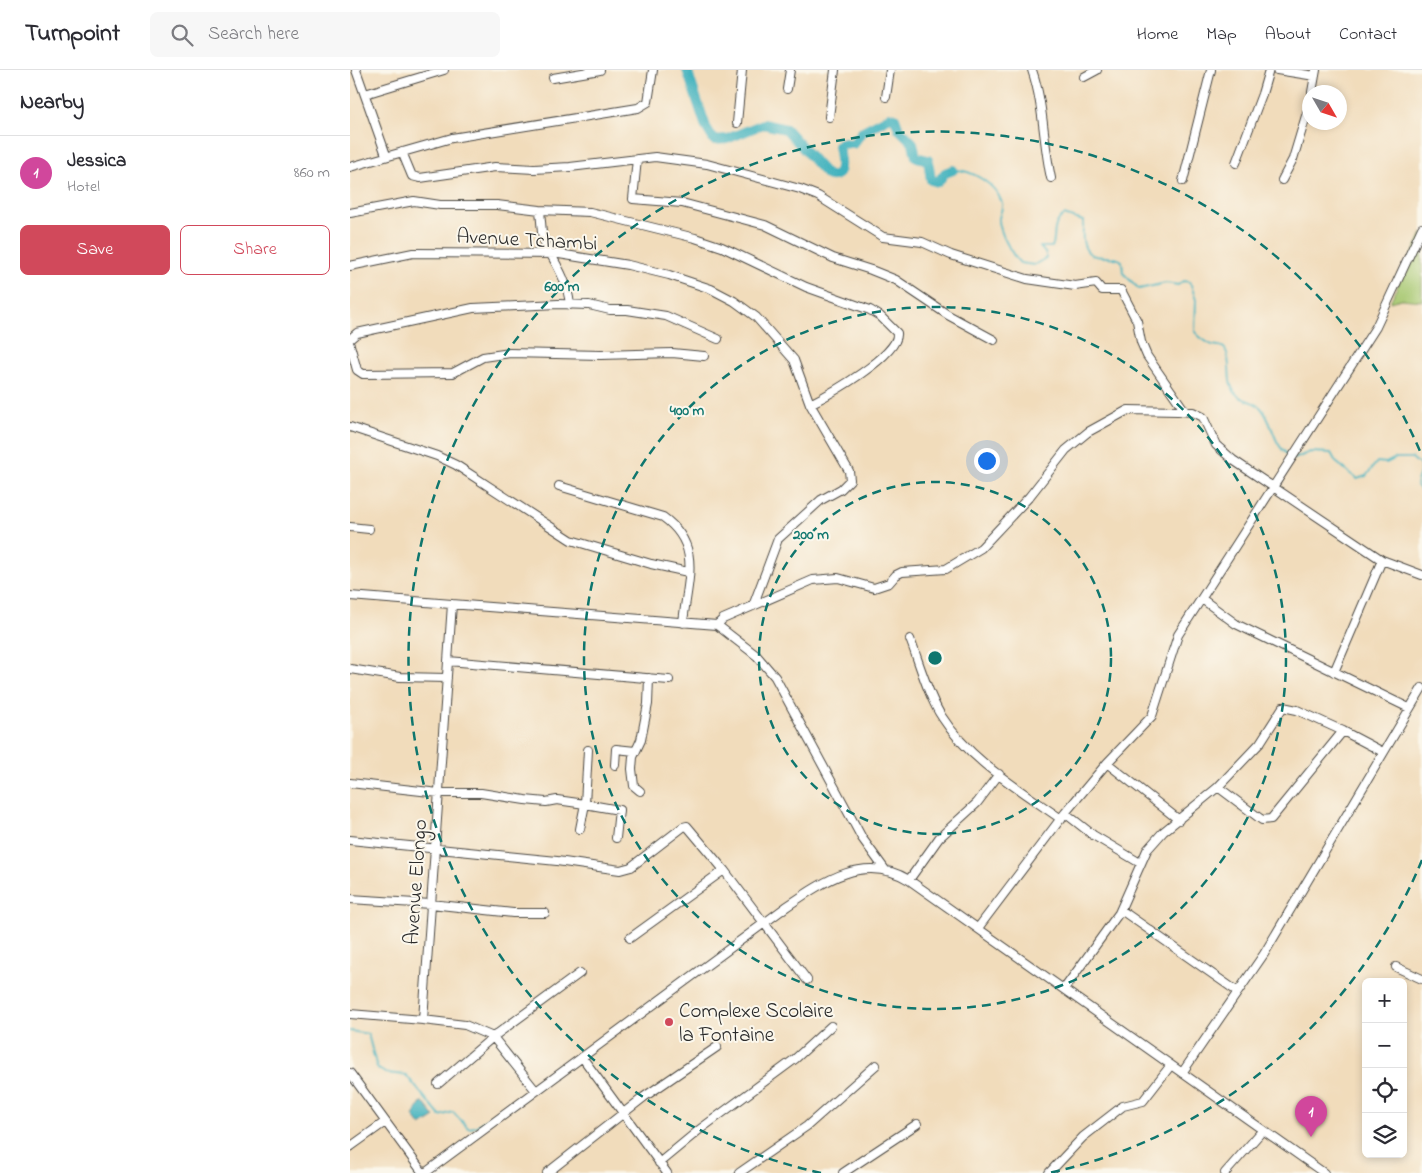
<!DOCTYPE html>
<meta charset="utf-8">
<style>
:root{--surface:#fff;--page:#f7f7f7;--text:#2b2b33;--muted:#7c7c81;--line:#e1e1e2;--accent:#d1495b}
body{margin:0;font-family:"Indie Flower",sans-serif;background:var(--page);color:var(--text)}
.controls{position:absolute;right:15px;bottom:15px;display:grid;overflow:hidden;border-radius:8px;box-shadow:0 2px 8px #0003}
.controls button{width:45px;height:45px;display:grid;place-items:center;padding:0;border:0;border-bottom:1px solid var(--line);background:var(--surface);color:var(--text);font:25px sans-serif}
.compass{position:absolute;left:952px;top:15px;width:45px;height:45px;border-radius:50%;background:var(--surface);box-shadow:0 2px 8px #0003;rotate:129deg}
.you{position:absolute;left:636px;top:390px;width:18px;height:18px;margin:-12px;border:4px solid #fff;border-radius:50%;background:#1a73e8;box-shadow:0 0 0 8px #1a73e833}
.badge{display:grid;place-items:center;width:32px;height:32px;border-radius:50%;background:var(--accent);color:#fff;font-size:16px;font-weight:700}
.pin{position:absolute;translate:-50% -41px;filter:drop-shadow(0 1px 2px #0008)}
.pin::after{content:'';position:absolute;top:26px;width:18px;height:15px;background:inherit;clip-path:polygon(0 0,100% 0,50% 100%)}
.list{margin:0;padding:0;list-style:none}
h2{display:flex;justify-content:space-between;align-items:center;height:65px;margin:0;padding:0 20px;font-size:21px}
h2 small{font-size:16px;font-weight:400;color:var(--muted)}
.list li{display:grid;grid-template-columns:32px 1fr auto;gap:15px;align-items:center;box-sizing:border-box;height:75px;padding:0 20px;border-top:1px solid var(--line)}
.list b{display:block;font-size:19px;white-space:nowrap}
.list p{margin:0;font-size:16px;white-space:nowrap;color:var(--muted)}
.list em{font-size:16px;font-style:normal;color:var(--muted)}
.actions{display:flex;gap:10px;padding:15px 20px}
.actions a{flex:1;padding:11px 0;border:1px solid var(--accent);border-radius:8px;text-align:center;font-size:18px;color:var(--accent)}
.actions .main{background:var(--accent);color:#fff}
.icon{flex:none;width:28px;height:28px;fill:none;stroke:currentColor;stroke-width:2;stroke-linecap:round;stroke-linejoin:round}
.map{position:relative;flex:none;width:1072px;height:1103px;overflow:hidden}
header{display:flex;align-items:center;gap:30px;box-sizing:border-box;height:70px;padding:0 25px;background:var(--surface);border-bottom:1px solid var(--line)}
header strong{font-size:24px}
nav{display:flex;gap:28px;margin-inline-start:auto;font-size:18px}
.search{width:350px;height:45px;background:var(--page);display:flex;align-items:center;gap:12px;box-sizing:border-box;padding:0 18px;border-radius:8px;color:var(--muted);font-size:19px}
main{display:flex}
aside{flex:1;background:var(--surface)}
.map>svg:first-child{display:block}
.green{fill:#a6c76f;stroke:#68794d}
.water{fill:#43b2be;stroke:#376e74}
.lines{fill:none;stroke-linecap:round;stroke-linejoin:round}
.stream{stroke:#43b2be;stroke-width:2}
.river{stroke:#43b2be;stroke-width:10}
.minor-casing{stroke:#494641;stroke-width:10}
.minor{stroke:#fff;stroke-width:8}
.ring{fill:none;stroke:#0f766e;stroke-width:2.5;stroke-dasharray:9 6}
.poi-dot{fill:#d1495b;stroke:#fbf7ec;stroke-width:2}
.labels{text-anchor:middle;stroke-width:4;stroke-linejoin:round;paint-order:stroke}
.street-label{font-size:21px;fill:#2b2b2b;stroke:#fbf7ec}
.poi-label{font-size:21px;fill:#2b2b2b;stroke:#fbf7ec;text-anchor:start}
.centre{fill:#0f766e;stroke:#fbf7ec;stroke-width:2.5}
.ring-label{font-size:15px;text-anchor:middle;font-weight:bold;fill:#0f766e;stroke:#fbf7ec;stroke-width:4;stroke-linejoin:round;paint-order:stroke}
</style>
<header>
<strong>Turnpoint</strong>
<div class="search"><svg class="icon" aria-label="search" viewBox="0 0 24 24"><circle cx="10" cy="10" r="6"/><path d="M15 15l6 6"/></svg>Search here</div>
<nav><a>Home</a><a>Map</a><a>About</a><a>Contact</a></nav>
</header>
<main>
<aside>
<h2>Nearby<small></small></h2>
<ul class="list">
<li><span class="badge" style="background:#d1479c">1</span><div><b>Jessica</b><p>Hotel</p></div><em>860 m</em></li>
</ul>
<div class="actions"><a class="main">Save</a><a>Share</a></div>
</aside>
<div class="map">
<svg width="1072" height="1103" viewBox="0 0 1072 1103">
<rect width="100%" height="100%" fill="#fbf7ec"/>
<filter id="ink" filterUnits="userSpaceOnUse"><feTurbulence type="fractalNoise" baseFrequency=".02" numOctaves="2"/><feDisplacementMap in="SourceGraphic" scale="10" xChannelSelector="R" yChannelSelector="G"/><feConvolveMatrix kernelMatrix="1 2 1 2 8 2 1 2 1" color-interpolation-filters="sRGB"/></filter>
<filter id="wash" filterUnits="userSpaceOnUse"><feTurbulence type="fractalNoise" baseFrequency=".0096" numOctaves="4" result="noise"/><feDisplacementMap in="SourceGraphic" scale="20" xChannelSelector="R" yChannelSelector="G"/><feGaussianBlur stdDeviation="1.12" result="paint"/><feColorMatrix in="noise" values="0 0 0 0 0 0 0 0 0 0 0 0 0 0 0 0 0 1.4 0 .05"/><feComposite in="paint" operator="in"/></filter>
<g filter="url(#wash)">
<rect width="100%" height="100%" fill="#f1dcbb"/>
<path class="green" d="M1072,163V231L1051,229L1040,232Z"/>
<path class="water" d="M71,1032H73L85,1047L71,1056L63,1046Z"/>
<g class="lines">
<path class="stream" d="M603,100C621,99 646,114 652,133C653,139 650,143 649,148C648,160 662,185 670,193L684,195L696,188V184L690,177H702C707,166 700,156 714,145L733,151C734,158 731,167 734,175C740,194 761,182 772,191L773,203L789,219L816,213L828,215L833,211L840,212L846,230L845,262C849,267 855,271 860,274C865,277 871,274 875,279C881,287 878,309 881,315C888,334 901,327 911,338C924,353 922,375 940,386
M944,389L960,382L981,383L986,392L1007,409L1016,406L1027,392L1036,393L1046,388H1062L1070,395V403L1066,414L1072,422
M0,961L18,964L27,998L35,1003L56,1005L90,1046L103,1042L118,1058L125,1057L141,1046"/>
<path class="river" d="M337,0L356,57L364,70L377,69L413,54L436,59L477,105C495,112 490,86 488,76L491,73L503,74L513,61L540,47L545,48L549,59L563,73L566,87L578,90L581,110L588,112L595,103L603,100"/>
</g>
</g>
<g filter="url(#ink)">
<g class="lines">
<defs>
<path id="minor" d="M6,0L36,85
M682,0C694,35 693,72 701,108
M927,0L965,6
M734,7L747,0
M203,8L250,0
M437,19L440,0
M962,22L966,0
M15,24L94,0
M536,27L540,0
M479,47L485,0
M387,53L392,0
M52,82L62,106L70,108L145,97L184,99L220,97L305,87L357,94L450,119L468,126L533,167L572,172L601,185L677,209L725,216L746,213L752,220H771L787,251L791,272L797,286L835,341
M287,89L283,129L332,133L415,155L483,188L521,200L546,210L598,245L644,270
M886,93L912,24L919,0
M0,97L102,68L288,38L298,32L303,0
M932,110L943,89L959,36
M833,111L861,0
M190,140L192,163L198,183
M0,143L64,131L90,135H147L190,140L240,142L345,168L372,177L456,217L520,240L530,246L547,263C550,285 478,325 460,334
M200,183C210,200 218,215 220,235
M0,196L63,183L209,184L278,195L319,205L361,219L384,231L406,247L444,290L460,334L499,401L500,410L491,419L471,430L428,469L403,536
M0,269L7,263L123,238L208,234L239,235L260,240H277L316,246L368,269
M0,275L7,300L13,304L103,303L133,287L160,283L251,285L322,283L354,286
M0,357L87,386L106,395L221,470L301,494L338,502
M209,416L313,447C353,476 337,510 333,553
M0,457L19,459
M1032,490L1072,505
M0,526L367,555L407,586L425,607L512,768L536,801
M852,529L886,554L1059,638
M102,534L73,950L115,955L143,967L186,1021
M367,555L373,549L463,510L488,508L524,518L539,513L546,505L552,502L596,499L631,478L679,427L716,380L738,362L778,340L828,341L843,342L853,347L866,375L883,390L1032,490L984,602
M560,569C569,592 579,628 592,647C620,691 669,719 711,749
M98,591L319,610
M0,599L50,607L97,608
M238,680L235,734L269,740L266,768
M757,693L829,750
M265,695L266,679L285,681
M0,713L89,723H131L175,730L196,732L207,730L235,734L230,759
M868,717L910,673L933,637L947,640L993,661
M290,721L284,716L282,699L283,687L291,670L298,634L299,608
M715,743L743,765L790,793
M0,770L207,791L270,800L281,797L333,757L337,756L374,800L457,910
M559,810L589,768L627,733L649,704
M0,829L81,834L163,843H195
M771,840L888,922
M628,858L715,743L757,693L802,646L828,565L1026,257L1072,158
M280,868L374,800
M1046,897L1072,909
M714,919L769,843L797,780L813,762L868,717L912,750L921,749L993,661L1033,682
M0,944L73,950
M232,987L317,1103
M0,1003L73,1103
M832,1003L914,884L1072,618
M88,1014L143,967L230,903
M0,1077L35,1052
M309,1093L349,1060L445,989L481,956
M75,1103L436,837C474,811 514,783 559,810L974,1103
M197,1103L294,1027L367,977
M389,1103L457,1056L526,995
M493,1103L567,1054
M699,1103L733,1067L773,1036L793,1031L821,995
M875,1103L913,1060"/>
</defs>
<use href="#minor" class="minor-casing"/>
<use href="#minor" class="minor"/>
</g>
</g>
<g class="ring">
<circle cx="585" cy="588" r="176"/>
<circle cx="585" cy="588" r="351"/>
<path d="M1072 790A527 527 0 0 1 699 1103M471 1103A527 527 0 1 1 1072 386"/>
</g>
<circle class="poi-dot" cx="319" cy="952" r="5"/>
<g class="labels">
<g class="street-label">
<text transform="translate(177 169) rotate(3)" y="7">Avenue Tchambi</text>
<text transform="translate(65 812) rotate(-86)" y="7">Avenue Elongo</text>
</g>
<g class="poi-label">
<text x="329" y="947">Complexe Scolaire<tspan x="329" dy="24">la Fontaine</tspan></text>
</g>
</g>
<circle cx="585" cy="588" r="8" class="centre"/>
<g class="ring-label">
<text x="212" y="221">600 m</text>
<text x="337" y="345">400 m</text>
<text x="461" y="469">200 m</text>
</g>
</svg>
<div class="controls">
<button>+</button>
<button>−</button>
<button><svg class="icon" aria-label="locate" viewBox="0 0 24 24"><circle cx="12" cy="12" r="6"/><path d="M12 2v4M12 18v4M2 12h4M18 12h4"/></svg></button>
<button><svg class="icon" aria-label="layers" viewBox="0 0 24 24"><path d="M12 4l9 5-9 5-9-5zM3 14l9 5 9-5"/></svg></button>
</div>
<svg class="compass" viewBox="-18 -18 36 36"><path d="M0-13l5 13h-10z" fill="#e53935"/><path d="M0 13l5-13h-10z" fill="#7c7c81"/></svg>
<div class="you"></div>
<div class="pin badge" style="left:961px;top:1067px;background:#d1479c">1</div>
</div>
</main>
